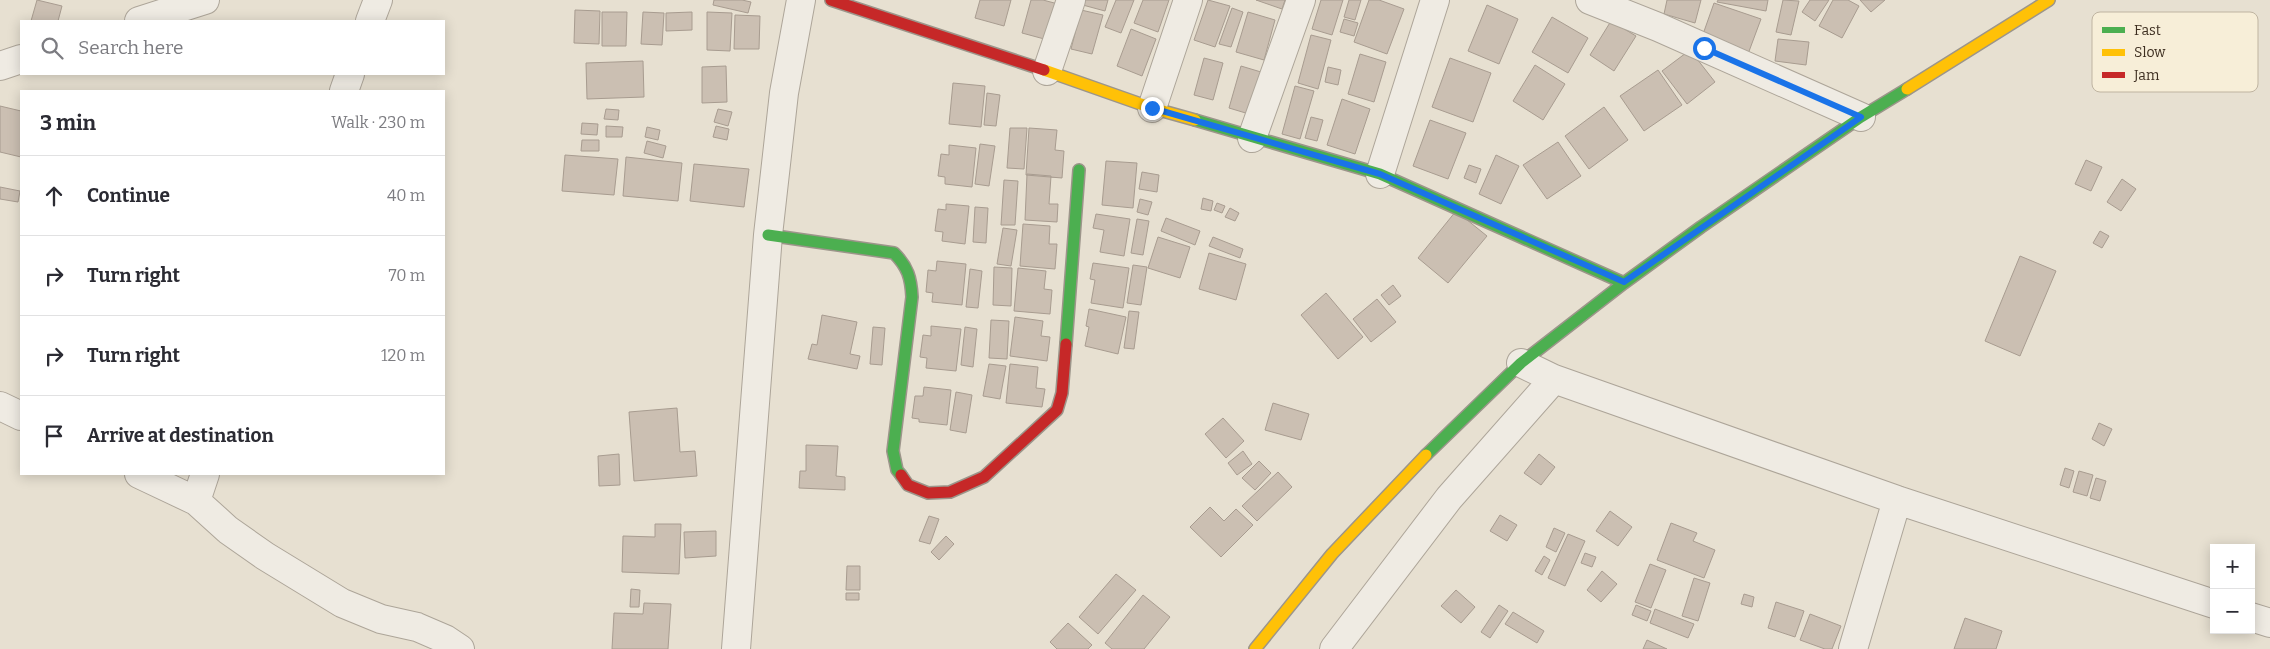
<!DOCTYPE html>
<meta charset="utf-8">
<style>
:root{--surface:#fff;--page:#f7f7f7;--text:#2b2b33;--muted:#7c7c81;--line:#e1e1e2}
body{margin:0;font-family:Bitter,serif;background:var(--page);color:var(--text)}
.controls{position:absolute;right:15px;bottom:15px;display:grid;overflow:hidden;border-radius:0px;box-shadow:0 2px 12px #0003}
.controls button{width:45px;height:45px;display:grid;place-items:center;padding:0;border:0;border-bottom:1px solid var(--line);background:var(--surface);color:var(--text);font:25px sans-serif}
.stop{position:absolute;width:15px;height:15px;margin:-11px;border:4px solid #1a73e8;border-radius:50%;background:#fff}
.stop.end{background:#1a73e8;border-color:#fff;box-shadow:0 1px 5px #0008}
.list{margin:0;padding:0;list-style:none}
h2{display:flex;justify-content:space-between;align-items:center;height:65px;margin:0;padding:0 20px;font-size:21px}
h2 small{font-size:16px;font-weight:400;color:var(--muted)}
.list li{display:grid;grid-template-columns:32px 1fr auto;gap:15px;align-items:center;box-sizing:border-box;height:80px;padding:0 20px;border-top:1px solid var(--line)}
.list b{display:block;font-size:19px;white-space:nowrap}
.list em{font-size:16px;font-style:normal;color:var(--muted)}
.icon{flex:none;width:28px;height:28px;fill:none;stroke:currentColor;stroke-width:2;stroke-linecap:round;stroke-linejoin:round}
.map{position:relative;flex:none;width:2270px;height:649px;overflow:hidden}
.search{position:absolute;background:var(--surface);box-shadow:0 2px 12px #0003;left:20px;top:20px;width:425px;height:55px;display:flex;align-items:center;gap:12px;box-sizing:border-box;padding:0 18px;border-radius:0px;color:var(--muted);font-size:19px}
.panel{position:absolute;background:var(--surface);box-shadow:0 2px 12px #0003;left:20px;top:90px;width:425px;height:385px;border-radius:0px}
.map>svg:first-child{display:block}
.building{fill:#cbbfb2;stroke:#a89c90}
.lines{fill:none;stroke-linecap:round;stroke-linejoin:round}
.street-casing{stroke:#ada599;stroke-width:30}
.fast-casing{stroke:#9c958a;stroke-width:14}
.slow-casing{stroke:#9c958a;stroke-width:14}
.jam-casing{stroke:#9c958a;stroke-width:14}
.street{stroke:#efebe3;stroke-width:28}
.fast{stroke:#4caf50;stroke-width:11}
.slow{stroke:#ffc107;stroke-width:11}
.jam{stroke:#c62828;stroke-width:11}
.route{stroke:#1a73e8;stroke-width:6}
.key{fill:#f7eed8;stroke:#bfb4a1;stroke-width:1}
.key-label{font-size:14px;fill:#3d2e20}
</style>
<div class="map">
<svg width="2270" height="649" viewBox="0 0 2270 649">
<rect width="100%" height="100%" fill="#e7e0d1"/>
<path class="building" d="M37,0L62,6L58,21H31Z
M714,0H742L751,2L748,13L713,5Z
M980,0H1011L1004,26L975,18Z
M1031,0H1043L1058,4L1048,40L1022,33Z
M1080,0H1108L1105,11L1079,4Z
M1116,0H1134L1121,33L1105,27Z
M1143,0H1169L1158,32L1134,23Z
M1208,0L1230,6L1215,47L1194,40Z
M1256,0H1285L1282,9Z
M1321,0H1343L1332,35L1312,29Z
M1349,0H1361L1355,20L1344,17Z
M1369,0H1379L1404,9L1387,54L1354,42Z
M1667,0H1701L1695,23L1664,14Z
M1718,0H1768L1766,11L1717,2Z
M1783,0L1799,1L1791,35L1776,32Z
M1810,0H1829L1815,21L1802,12Z
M1833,0H1848L1859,6L1842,38L1819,26Z
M1860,0H1885L1871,12Z
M1714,3L1761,19L1748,54L1702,37Z
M1487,5L1518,19L1499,64L1468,51Z
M1232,8L1243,12L1231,47L1219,44Z
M575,10L600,11L599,44L574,43Z
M1081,10L1103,15L1092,54L1071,49Z
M602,12H627L626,46H602Z
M643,12L664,13L662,45L641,44Z
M692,12V30L666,31V13Z
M707,12L732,13L730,51L707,50Z
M1248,12L1275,20L1264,60L1236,52Z
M735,15L760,16L759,49H734Z
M1552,17L1588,38L1568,73L1532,52Z
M1344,19L1358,23L1354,36L1340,32Z
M1611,21L1636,36L1614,71L1590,55Z
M1131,29L1156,39L1142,76L1117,66Z
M1311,35L1331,40L1318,89L1298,83Z
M1778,39L1809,42L1806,65L1775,61Z
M1690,50L1715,82L1687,104L1662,71Z
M1360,54L1386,62L1374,102L1348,94Z
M1204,58L1223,63L1213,100L1194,95Z
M1450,58L1491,73L1473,122L1432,107Z
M643,61L644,97L587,99L586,63Z
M1535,65L1565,84L1543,120L1513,101Z
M726,66L727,102L702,103V67Z
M1241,66L1261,72L1249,114L1229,108Z
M1328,67L1341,70L1338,85L1325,82Z
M1658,70L1682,105L1644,131L1620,96Z
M953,83L985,86L981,127L949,124Z
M1295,86L1314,91L1300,139L1282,134Z
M987,93L1000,95L996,126L984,125Z
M1342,99L1370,109L1355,154L1327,145Z
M0,106L21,111V157L0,152Z
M1604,107L1628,140L1589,169L1565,136Z
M606,109L619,110L618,120L604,119Z
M718,109L732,112L728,126L714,122Z
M1311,117L1323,120L1317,141L1305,138Z
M1430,120L1466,133L1448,179L1413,166Z
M582,123L598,124L597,135L581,134Z
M606,126L623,127L622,137H606Z
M716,126L729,129L727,140L713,137Z
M647,127L660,130L658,140L645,137Z
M1010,128H1027L1024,169L1007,168Z
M1029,128L1057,130L1055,150L1064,151L1062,178L1026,175Z
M582,140H599V151H581Z
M647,141L666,146L663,158L644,153Z
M1558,142L1581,176L1547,199L1523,165Z
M980,144L995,146L989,186L975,184Z
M949,145L976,148L972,187L945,184V177L938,176L941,154L949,155Z
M565,155L618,159L614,195L562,191Z
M1496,155L1519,166L1501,204L1479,194Z
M626,157L682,163L678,201L623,196Z
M2086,160L2102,167L2091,191L2075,184Z
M1106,161L1137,163L1133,208L1102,205Z
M694,164L749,169L744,207L690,201Z
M1469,165L1481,169L1476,183L1464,178Z
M1142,172L1159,175L1157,192L1139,189Z
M1027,174L1051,176L1049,204H1058L1057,222L1025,220Z
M2122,179L2136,189L2121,211L2107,202Z
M1004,180L1018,181L1015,225H1001Z
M0,187L20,191L18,202L0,199Z
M1203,198L1213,201L1211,211L1201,209Z
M1140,199L1152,202L1148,215L1137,212Z
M1217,203L1225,206L1222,213L1214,210Z
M946,204L969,206L965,244L942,241L943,232L935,231L938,209L946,210Z
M975,207L988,208L986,243L973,242Z
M1230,208L1239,213L1235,221L1225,217Z
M1456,211L1487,236L1448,283L1418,258Z
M1096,214L1130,219L1124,256L1100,252L1104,230L1093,228Z
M1166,218L1200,231L1195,245L1161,231Z
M1137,219L1149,221L1143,255L1131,253Z
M1023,224L1050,226L1049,244H1057L1055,269L1020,266Z
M1003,228L1017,230L1011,266L997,264Z
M2100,231L2109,236L2102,248L2093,243Z
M1158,237L1190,247L1180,278L1148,268Z
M1213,237L1243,249L1240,258L1209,246Z
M1209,253L1246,264L1236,300L1199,289Z
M2020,256L2056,271L2020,356L1985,341Z
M937,261L966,264L962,305L932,302L933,293L926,292L928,270L936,271Z
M1093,263L1129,268L1123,308L1091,303L1095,280L1090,279Z
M1133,265L1147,267L1141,305L1127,303Z
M994,267L1012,268L1011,306L993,305Z
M1018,268L1046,271L1044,289L1052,290L1050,314L1014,311Z
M970,269L982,271L978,308L966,307Z
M1393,285L1401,296L1389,305L1381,295Z
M1326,293L1363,337L1338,359L1301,315Z
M1377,299L1396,322L1371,342L1353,319Z
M1089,309L1126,317L1118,354L1085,346L1089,327L1086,326Z
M1129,311L1139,312L1134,349L1124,348Z
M822,315L857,322L850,354L860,356L857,369L808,359L812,344L817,345Z
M1015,317L1043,321L1041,336L1050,337L1047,361L1010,356Z
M991,320L1009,321L1007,359L989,358Z
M931,326L961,329L956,371L926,368L927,358L920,357L923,335L931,336Z
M873,327L885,328L882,365L870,364Z
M965,327L977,329L973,367L961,365Z
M989,364L1006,366L1000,399L983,396Z
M1010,364L1038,367L1036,388L1045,389L1042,407L1006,403Z
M924,387L951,390L947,425L919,422V419L912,418L915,396H923Z
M956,392L972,395L966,433L950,430Z
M1273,403L1309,414L1301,440L1265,430Z
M677,408L680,452L695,451L697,476L634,481L629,412Z
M1223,418L1244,441L1226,458L1205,434Z
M2099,423L2112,429L2104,446L2092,439Z
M806,445L838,446L836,476L845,477V490L799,488L800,471H806Z
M1243,451L1252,464L1237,475L1228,463Z
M619,454L620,485L599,486L598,456Z
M1539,454L1555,467L1541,485L1524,473Z
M1259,461L1271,473L1255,490L1242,478Z
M2065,468L2074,471L2069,488L2060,485Z
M2079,471L2093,475L2087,496L2073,492Z
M1278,472L1292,487L1257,521L1242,506Z
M2096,478L2106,481L2100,501L2090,498Z
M1210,507L1224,521L1236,509L1253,525L1221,557L1190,527Z
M1610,511L1632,527L1618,546L1596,531Z
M1500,515L1517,525L1507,541L1490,531Z
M929,516L939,519L930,544L919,541Z
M1671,523L1697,533L1693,541L1715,550L1704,578L1657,560Z
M655,524H681L679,574L622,572L623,536L655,537Z
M1554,528L1565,533L1556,552L1546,547Z
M716,531V556L685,558L684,532Z
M1568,534L1585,541L1565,586L1548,578Z
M946,536L954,544L939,560L931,552Z
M1585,553L1596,557L1592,567L1581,563Z
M1544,556L1550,560L1542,575L1535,571Z
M1650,564L1666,570L1651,608L1635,602Z
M847,566H860V590H846Z
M1602,571L1617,584L1601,602L1587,590Z
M1116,574L1136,590L1098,634L1079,617Z
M1694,578L1710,583L1698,621L1682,616Z
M631,589L640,590L639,607H630Z
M1456,590L1475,607L1461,623L1441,606Z
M846,593H859V600H846Z
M1744,594L1754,597L1752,607L1741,604Z
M1143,595L1170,617L1144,649H1112L1105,643Z
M1776,602L1804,611L1795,637L1768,628Z
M644,603L671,604L668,649H612L614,613L643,614Z
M1499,605L1508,611L1490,638L1481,632Z
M1636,605L1651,611L1647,621L1632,615Z
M1655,609L1694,624L1688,638L1650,623Z
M1513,612L1544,631L1537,643L1505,624Z
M1810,614L1841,626L1832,649H1825L1800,640Z
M1965,618L2002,631L1996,649H1954Z
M1068,623L1092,645L1088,649H1057L1050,642Z
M1647,640L1667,649H1643Z"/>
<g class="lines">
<defs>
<path id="street" d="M1590,0L1658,27L1861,117
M139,21L205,0
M370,21L378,0
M0,66L21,59
M1047,71L1071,0
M344,91L350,74
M1152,108L1188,0
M1252,138L1301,0
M1380,174L1435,0
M1521,363L1554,379L1897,500L2214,604
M0,406L21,416
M139,474L196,501L228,530L265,556L342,603L381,619L417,627L445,639L460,649
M196,501L205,474
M2251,617L2270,623
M736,649L768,235L784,93L801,0
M1334,649L1449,498L1554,379
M1853,649L1897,500"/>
<path id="fast" d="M1195,120L1380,174L1624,283
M768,235L894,253C908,267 911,278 912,297L893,451L897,470L901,475
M1066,344L1079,170
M1426,455L1521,363L1624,283L1701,227L1861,117L1907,89"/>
<path id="slow" d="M1044,70L1152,108L1195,120
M1907,89L2049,0
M1255,649L1332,554L1426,455"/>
<path id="jam" d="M831,0L1044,70
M901,475L908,485L928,493L950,492L984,477L1057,410L1062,393L1066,344"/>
</defs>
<use href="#street" class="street-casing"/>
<use href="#fast" class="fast-casing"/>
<use href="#slow" class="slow-casing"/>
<use href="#jam" class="jam-casing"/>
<use href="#street" class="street"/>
<use href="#fast" class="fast"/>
<use href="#slow" class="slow"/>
<use href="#jam" class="jam"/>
</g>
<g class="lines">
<path class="route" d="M1152,108L1380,174L1624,282L1861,117L1704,48"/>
</g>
<rect x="2092" y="12" width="166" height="80" rx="8" class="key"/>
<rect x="2102" y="27" width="23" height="6" fill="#4caf50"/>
<rect x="2102" y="49" width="23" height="7" fill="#ffc107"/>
<rect x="2102" y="72" width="23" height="6" fill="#c62828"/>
<g class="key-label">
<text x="2134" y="35">Fast</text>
<text x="2134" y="57">Slow</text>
<text x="2134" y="80">Jam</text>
</g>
</svg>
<div class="controls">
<button>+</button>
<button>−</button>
</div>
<div class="stop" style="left:1704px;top:48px"></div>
<div class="stop end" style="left:1152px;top:108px"></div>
<div class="search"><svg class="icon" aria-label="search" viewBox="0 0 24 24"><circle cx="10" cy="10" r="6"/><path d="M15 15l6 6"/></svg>Search here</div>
<section class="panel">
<h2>3 min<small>Walk · 230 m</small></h2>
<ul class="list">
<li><svg class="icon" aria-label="ahead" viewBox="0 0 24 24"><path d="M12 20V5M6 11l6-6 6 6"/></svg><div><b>Continue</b></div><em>40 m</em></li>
<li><svg class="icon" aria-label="right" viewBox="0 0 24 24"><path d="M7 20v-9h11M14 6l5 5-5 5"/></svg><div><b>Turn right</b></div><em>70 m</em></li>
<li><svg class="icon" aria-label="right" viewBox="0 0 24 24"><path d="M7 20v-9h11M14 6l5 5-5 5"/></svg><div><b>Turn right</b></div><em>120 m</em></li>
<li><svg class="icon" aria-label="arrive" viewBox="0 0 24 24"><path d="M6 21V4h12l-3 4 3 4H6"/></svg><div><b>Arrive at destination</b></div></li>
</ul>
</section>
</div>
